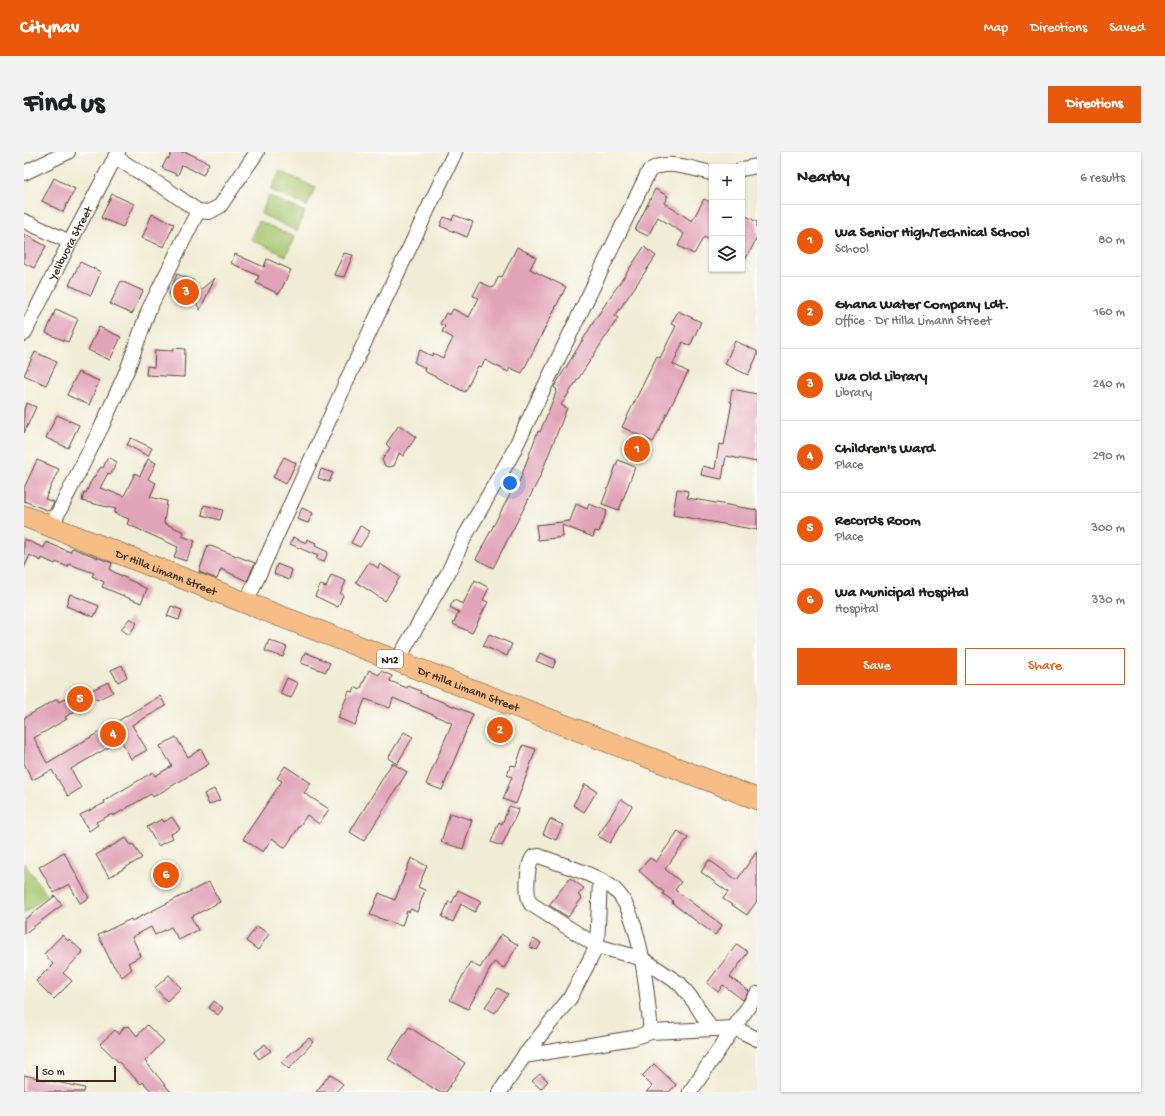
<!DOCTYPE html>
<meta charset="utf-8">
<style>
:root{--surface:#fff;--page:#f2f2f2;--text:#202124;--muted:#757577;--line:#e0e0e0;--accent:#ea580c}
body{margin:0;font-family:"Gochi Hand",sans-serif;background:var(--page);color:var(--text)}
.controls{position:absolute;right:12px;top:12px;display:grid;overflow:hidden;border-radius:0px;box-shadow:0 1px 3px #0004}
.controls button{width:36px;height:36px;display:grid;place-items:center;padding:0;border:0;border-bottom:1px solid var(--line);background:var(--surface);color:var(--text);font:20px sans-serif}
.scale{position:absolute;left:12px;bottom:10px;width:80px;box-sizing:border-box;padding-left:4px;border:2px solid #3b2a1e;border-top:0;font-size:11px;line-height:14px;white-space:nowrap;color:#3b2a1e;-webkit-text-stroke:3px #fdfcf7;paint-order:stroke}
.you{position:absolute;left:486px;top:331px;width:14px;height:14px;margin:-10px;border:3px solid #fff;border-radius:50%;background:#1a73e8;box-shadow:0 0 0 6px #1a73e833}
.badge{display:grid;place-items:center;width:26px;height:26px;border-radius:50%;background:var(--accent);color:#fff;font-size:13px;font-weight:700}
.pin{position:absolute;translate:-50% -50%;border:2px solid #fff;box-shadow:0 1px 4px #0006}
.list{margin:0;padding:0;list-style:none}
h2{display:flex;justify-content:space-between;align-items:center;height:52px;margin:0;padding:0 16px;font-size:17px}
h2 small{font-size:13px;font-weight:400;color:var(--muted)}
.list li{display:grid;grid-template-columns:26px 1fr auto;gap:12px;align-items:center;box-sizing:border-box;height:72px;padding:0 16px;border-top:1px solid var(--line)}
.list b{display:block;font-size:15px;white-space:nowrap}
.list p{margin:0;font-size:13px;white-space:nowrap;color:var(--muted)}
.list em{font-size:13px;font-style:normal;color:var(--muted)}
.actions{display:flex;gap:8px;padding:12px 16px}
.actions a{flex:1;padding:9px 0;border:1px solid var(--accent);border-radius:0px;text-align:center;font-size:14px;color:var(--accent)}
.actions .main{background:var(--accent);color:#fff}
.icon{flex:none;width:22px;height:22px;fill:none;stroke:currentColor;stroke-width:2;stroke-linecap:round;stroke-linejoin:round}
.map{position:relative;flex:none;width:733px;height:940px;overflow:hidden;border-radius:0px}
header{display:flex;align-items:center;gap:24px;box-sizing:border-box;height:56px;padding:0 20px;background:var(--accent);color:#fff}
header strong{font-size:19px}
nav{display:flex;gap:22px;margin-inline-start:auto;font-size:14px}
.intro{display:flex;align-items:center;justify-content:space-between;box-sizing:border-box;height:96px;padding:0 24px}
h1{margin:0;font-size:28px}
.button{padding:10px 18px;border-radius:0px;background:var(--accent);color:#fff;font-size:14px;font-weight:700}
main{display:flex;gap:24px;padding:0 24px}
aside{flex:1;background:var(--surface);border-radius:0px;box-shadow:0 1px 3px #0004}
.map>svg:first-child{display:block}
.green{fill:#a8c870;stroke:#727947}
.building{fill:#e1a3b8}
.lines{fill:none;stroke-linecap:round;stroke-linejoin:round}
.minor-casing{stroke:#564739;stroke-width:16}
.highway-casing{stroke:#564739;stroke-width:22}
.minor{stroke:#fff;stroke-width:14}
.highway{stroke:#f6be86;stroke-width:21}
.labels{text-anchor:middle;stroke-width:3;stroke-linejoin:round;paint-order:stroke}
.shield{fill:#fdfcf7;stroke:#75695f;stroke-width:1}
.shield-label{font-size:11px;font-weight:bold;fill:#3b2a1e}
.street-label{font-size:12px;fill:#3b2a1e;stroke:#fdfcf7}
</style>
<header>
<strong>Citynav</strong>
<nav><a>Map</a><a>Directions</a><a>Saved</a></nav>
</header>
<div class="intro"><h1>Find us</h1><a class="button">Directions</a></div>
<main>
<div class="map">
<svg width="733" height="940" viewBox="0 0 733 940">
<rect width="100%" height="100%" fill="#fdfcf7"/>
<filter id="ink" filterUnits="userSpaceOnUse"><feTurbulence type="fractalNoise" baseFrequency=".025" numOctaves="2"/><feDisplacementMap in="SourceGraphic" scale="8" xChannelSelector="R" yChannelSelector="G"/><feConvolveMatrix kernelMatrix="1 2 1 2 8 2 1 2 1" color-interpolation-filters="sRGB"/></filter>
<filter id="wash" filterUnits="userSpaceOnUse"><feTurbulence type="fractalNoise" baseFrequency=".012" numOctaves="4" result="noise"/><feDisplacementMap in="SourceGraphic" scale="16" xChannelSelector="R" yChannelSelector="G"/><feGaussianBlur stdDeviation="0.9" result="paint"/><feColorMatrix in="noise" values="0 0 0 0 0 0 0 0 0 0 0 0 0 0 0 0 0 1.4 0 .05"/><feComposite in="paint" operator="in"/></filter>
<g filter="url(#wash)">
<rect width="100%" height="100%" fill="#f0ecd5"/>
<path class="green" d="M256,19L292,36L283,54L247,38Z
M245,44L281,60L273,79L237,62Z
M235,69L270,85L262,104L226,87Z
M0,711L23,743L0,762Z"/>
<g id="blocks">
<path class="building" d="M148,0H162L185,11L179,23L158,13L154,23L138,16L143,6L145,7Z
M30,26L51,37L39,60L18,49Z
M631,37L644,44L640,51L668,69L680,47L688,51V90L680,85L670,102L654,94L660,82L634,65L624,84L611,78Z
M88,42L110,52L99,75L77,66Z
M128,62L150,72L140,95L118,86Z
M430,63L449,70L443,85L416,74L420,65L428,68Z
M722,64L733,70V86L718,114V70Z
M0,82L22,94L10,116L0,111Z
M493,95L512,105L506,117L542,135L498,221L486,216L484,220L461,208L457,215L454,214L441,240L400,219L401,216L390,210L396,198L408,204L409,201L419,206L429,186L418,180L421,174L416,172L422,161L426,163L429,157L445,165L455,146L449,144L456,130L469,136L475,124L478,125Z
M620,95L632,104L591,164L594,166L537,253L543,256L515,327L469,416L452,407L493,329L495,330L514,279L516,280L533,238L530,235L572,166Z
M320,101L329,103L320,125L310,123Z
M211,102L240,115L243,107L267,118L255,142L232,131L235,124L207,111Z
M56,110L77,120L67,143L45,133Z
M153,122L169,128L172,135L160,148L145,142Z
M191,126L176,158L169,144Z
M97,129L119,139L108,162L86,152Z
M32,157L54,167L44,190L22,181Z
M654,159L677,170L666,194L659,190L649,212L664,220L629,290L598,275L633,204L636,206L652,174L647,172Z
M75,175L97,185L86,208L64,198Z
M711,189L733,199V204L724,223L701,212Z
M149,196L161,197L160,225L122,223L123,214L130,215L131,198L149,199Z
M11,200L33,210L22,233L0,223Z
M54,220L75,229L65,253L43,243Z
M708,237L733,242V310L702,304L698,327L677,323L679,314L691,317L695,292L700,293L708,250H706Z
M3,251L12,255L0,281V257Z
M33,263L55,273L44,296L22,286Z
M375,273L392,285L379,304L375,301L370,314L364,315L361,314L358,308L366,296L362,292Z
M107,286L128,296L124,304L103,293Z
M84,305L93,310L87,322L84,321L76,336L100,344L111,321L116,324L124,307L132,311L124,327L132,331L126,345L143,349L140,371L160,380L158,384L171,389L162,409L150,405L154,395L103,372L105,367L90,361L92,357L58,349L60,340L62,341L66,331L77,315L79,316Z
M260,305L272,311L262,332L249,325Z
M13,308L35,317L21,347L30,350L25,359L0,349V336Z
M594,308L611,315L595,358L578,352Z
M297,317L309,321L305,330L294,326Z
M653,337L664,339L663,346L733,358V378L649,363Z
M552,352L563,357L565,352L583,359L575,380L571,379L569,385L538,373L539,385L514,388L512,373L546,369Z
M180,353L199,358L196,368L178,363Z
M278,356L289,361L284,371L273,367Z
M336,374L346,379L336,395L327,391Z
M269,385L282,391L283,387L292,391L291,394L304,400L300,410L292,407L294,404L266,392Z
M0,387L20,396L22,390L46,400L48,396L88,411L86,418L123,437L117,451L78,435L80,430L68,424L70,421L45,412L44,415L32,410L31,412L18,406L17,409L6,403L0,416Z
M184,393L231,411L223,429L197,417L193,427L175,420Z
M345,410L354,416L356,412L376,425L361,449L332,430Z
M253,412L268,418L265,428L250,422Z
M307,423L322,429L316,442L319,443L314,455L291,444L296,433L302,435Z
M451,428L465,436L459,448L464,450L448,481L429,472L435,460L426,455L430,448L439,452Z
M46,442L75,454L70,465L42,454Z
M147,454L158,458L155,468L143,464Z
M106,466L113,471L105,483L97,477Z
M465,482L488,492L483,504L459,494Z
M245,488L263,495L259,505L241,499Z
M281,500L306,511L302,520L277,511Z
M516,501L532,508L529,516L512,509Z
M98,513L103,525L94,530L87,518Z
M345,518L355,523L357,519L368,524L366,529L383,536L384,534L397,539L396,541L449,562L418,638L402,632L428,571L369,546L366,556L341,547L331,573L314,566L325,539L329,540L331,535L336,538Z
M263,526L274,531L267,546L256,542Z
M84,530L89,540L73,548V546L41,565L43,567L10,586L23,611L136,544L142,554L108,573L123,598L107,607L97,588L66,606L47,617L57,636L44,644L28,618L8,628L0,611V566L33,547L35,550L61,535L64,540Z
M473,573L483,577L475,592L465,588Z
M380,580L389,585L373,612L364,606Z
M152,585L164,605L177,597L185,612L129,645L127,642L89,664L88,662L72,670L74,673L65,679L56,663L81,651L80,649L129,620L131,624L148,614L136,594Z
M499,593L512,597L492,652L479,647L488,625L483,623L487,613L492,614Z
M368,611L383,620L340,689L326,680Z
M261,614L287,631L280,641L305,657L295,672L283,663L261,696L248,686L239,700L219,687L258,629L253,626Z
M561,632L573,639L560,660L549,653Z
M190,637L196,648L185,653L180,642Z
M597,647L608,654L586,691L574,684Z
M485,654L495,657L478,694L467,690L475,670L478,672Z
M426,661L448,668L439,697L417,690Z
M148,665L156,677L147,682L149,686L134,694L123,675L138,667L140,670Z
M526,667L539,673L532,688L519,682Z
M654,679L664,686L641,717L657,730L651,738L698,773L691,783L648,751L649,749L639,742L640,740L615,719L626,706L632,710Z
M102,686L107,693L109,692L118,706L85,725L72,703Z
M733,699V749L723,763L699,747L704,740L677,720L685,708L713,728Z
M40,700L65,746L56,751L45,732L30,741L15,715Z
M387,706L403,714L394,735L401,738L393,760L387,757L385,760L383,759L378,774L346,763L355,741L371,748Z
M546,726L560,736L554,743L558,746L544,765L525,753Z
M185,730L196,750L167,765L174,778L155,788L147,775L131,783L127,775L108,785L117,804L104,811L108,817L98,825L87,810L74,783L107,767L108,769Z
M434,738L457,749L451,760L437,752L429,770L418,765L425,749L428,751Z
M31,744L38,753L0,782V768Z
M233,774L245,782L234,798L222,789Z
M477,782L494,793L480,816L470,810L444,857L426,848L446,810L456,816Z
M38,783L44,789L45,787L59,800L39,821L48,829L30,847L12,829L29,812L20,802Z
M509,787L517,791L513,798L505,795Z
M713,792L724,800L706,825L725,839L719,848L699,833L694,840L683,831Z
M145,823L157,836L143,849L131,836Z
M474,836L484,842L471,861L461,855Z
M190,849L199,856L194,863L185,856Z
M123,873L140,889L121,909L147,940H128L119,930L117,932L76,892L91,878L95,883L100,875L105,874L113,884Z
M385,875L441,911L422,940H415L364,907Z
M285,886L289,890L265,917L257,910Z
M241,892L247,899L235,907L230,900Z
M630,912L652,933L645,940H622L628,934L618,924Z
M306,922L319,932L312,940H292Z
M516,922L524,929L517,937L508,929Z
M0,923L61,936L60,940H10L0,938Z"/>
</g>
</g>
<g filter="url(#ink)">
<use href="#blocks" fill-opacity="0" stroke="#564739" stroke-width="1"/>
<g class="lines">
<defs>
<g id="minor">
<path d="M91,5L144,38L174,59L185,60L196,54L233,0"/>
<path d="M718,17L733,14"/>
<path d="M0,21L44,0"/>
<path d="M0,69L46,90"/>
<path id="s1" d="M0,182L46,90L94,0"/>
<path d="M27,375L78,274L104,216L125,157L174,59"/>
<path d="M222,451L329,215L431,0"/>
<path d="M373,509L424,421L440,386L487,304L625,19C643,6 668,17 688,21"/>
<path d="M627,880C623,845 618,761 590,737C574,723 536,712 515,704L509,705C503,713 501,744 507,752L573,794L619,807L656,832L671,851L687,877"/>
<path d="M500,904L609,886L627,880L711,876L733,887"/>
<path d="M476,940L500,904L546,846L573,794L576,729"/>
<path d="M666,940L733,842"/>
</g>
<g id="highway">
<path id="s2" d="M0,364L222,451L733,647"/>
</g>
</defs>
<use href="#minor" class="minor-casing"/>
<use href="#highway" class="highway-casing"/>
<use href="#minor" class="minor"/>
<use href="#highway" class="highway"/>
</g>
</g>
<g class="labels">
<rect class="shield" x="353" y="498" width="26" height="18" rx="3"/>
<g class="shield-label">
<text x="366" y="511">N12</text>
</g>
<g class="street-label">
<text dy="4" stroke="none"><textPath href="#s1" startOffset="102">Yelibuora Street</textPath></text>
<text dy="4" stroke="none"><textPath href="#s2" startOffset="153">Dr Hilla Limann Street</textPath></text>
<text dy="4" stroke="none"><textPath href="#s2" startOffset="477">Dr Hilla Limann Street</textPath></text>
</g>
</g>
</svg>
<div class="controls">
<button>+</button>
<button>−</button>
<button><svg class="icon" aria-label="layers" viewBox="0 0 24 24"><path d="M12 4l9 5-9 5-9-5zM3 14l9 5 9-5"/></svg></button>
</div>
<div class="scale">50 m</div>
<div class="you"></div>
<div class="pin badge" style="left:613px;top:297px">1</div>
<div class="pin badge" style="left:476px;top:578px">2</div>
<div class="pin badge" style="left:162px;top:140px">3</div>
<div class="pin badge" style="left:89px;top:582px">4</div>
<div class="pin badge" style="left:56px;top:547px">5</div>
<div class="pin badge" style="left:142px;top:723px">6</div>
</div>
<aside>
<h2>Nearby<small>6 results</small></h2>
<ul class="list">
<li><span class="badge">1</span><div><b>Wa Senior High/Technical School</b><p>School</p></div><em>80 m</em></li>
<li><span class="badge">2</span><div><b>Ghana Water Company Ldt.</b><p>Office · Dr Hilla Limann Street</p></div><em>160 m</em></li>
<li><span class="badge">3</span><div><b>Wa Old Library</b><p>Library</p></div><em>240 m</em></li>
<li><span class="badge">4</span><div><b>Children's Ward</b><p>Place</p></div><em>290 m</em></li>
<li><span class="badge">5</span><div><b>Records Room</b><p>Place</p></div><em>300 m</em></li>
<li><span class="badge">6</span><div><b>Wa Municipal Hospital</b><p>Hospital</p></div><em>330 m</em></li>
</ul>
<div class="actions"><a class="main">Save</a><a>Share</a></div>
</aside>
</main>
